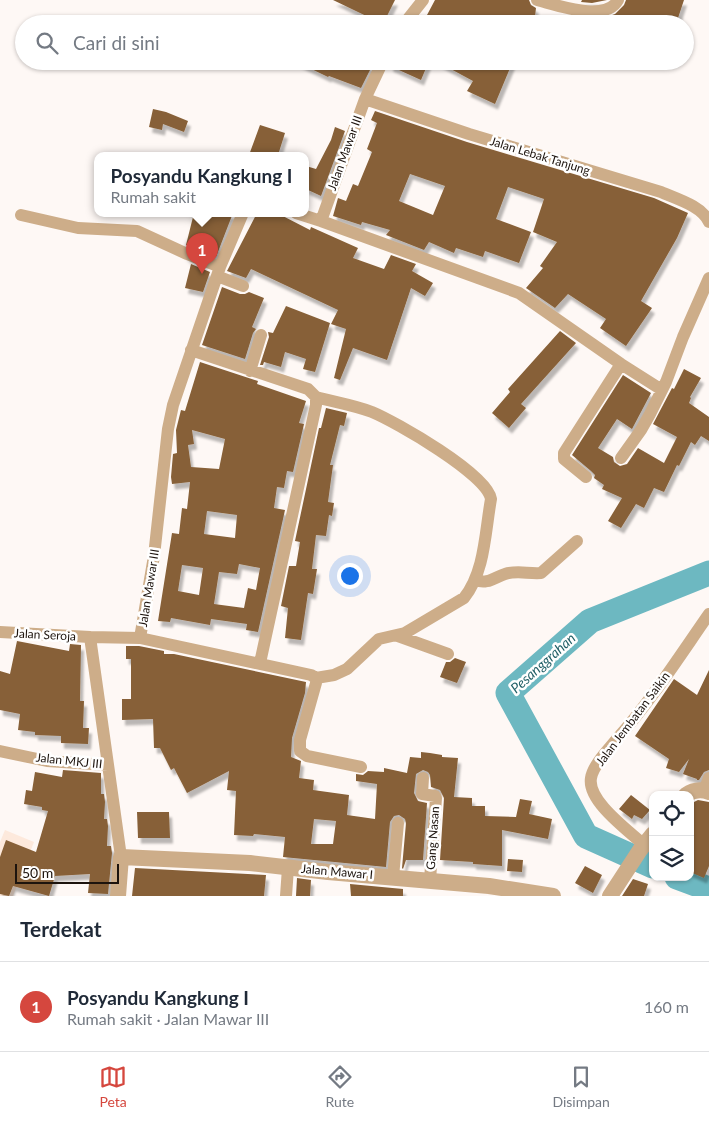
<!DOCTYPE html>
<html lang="id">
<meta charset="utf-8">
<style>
:root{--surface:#fff;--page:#f2f2f3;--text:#1f2937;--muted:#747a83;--line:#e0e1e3;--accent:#d5473e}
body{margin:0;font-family:Lato,sans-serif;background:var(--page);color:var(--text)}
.controls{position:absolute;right:15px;bottom:15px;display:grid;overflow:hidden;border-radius:10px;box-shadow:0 1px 4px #0004}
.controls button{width:45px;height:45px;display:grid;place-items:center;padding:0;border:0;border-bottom:1px solid var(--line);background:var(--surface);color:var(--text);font:25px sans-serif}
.scale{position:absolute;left:15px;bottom:12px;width:104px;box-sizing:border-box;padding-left:5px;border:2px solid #1c130d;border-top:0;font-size:14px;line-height:18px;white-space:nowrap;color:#1c130d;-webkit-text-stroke:4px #fff;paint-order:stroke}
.you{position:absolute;left:349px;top:575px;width:18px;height:18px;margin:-12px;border:4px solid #fff;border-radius:50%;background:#1a73e8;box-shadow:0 0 0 8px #1a73e833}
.badge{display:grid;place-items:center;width:32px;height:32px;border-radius:50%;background:var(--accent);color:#fff;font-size:16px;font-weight:700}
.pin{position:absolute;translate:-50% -41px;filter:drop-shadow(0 1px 2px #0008)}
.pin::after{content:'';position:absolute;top:26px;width:18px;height:15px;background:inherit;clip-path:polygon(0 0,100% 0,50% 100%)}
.popup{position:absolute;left:94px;top:152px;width:215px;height:65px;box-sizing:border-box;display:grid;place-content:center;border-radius:10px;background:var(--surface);filter:drop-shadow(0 1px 4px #0005);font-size:16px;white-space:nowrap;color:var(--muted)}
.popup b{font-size:19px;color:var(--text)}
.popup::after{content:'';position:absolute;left:50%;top:100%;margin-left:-10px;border:10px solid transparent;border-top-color:var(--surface)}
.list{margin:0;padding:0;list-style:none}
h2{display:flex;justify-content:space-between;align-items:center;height:65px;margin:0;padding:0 20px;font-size:21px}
h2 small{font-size:16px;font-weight:400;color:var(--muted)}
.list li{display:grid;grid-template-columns:32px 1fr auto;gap:15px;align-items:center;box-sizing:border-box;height:90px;padding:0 20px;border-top:1px solid var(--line)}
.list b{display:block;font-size:19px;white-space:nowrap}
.list p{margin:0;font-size:16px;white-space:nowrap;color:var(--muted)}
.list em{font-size:16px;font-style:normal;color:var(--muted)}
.icon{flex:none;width:28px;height:28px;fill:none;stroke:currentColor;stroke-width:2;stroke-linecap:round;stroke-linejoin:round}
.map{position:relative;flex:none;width:709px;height:896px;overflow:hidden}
.search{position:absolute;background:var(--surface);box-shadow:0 1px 4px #0004;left:15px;right:15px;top:15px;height:55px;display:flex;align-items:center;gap:12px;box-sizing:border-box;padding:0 18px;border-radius:28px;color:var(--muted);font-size:19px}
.sheet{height:155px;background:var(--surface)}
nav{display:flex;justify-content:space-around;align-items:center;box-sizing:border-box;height:70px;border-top:1px solid var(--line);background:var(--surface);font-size:14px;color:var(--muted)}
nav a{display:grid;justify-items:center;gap:2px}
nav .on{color:var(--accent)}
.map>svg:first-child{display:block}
.built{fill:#fde9dc}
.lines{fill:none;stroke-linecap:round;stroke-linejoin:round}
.river{stroke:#6db8c1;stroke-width:25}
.building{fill:#876037;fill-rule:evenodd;filter:url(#shadow)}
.minor{stroke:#cdad89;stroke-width:12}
.tertiary{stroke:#cdad89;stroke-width:16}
.labels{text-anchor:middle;stroke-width:5;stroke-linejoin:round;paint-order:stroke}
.street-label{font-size:12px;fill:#1c130d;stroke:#fff}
.water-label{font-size:14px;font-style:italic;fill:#226067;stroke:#fff}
</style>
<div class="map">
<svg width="709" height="896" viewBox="0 0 709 896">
<defs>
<filter id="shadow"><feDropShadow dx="3" dy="5.5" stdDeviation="1" flood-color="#0004"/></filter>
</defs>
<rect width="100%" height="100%" fill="#fef8f5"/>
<path class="built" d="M5,830L34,842L13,896H0V842Z"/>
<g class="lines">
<path class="river" d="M653,866L586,836L508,693L590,621L709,573
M677,877L709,889"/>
</g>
<path class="building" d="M333,0H395L383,24Z
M435,0H529L531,5L536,8L534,24H465L446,15L442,23L427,15Z
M582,0H607L592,3L581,2Z
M626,0H684L676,24H617L604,19L602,24H573L575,18L593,20L604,18L615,14L624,5Z
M295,61H359L372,66L361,88L329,76L328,77Z
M391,61H429L421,80L390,66Z
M436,61H513L495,104L467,91L473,81Z
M153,109L166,112L188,121L184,132L163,124L162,130L149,127Z
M375,111L467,142L654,198L688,213L677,238L641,301L652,308L626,346L600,328L606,319L568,294L555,308L526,288L543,268L540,266L557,242L533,232L544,199L508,187L496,219L531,232L519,263L485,251L483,257L456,248L454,253L429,242L424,250L386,235L390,230L362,222L361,225L333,216L338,198L346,201L353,184L358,186L372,152L367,149L377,123L371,120ZM410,174L445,186L433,215L399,201Z
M260,125L285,133L278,155H249Z
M335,127L345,131L321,196L306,189V166L316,169L331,140Z
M194,213H233L216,257L186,245Z
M257,213H277L310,230L311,227L358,248L353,258L384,269L391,255L416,264L412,271L433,283L425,296L411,288L387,360L353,348L340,380L334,378L346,329L331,324L338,310L251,269L246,278L227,271Z
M191,264L210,272L203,292L185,288Z
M222,287L240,294H245L249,292L264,298L252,327L256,329L253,333L245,359L202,345Z
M286,306L330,323L315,372L303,369L306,359L285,352L281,367L264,362L263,365H260L269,337L268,332L273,333Z
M560,331L576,343L521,404L526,408L509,428L492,413L510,392L508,389Z
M200,362L258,381L257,384L306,401L299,423L304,424L293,472L287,471L284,488L277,487L274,508L285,510L258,632L246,630L247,624L211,619L210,625L171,618L170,622L158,621L172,533L179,534L182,508L187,509L190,482L172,484L171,477L173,454L177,453L176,430L181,410L185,411ZM192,430L225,439L219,469L191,467L188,445L194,444ZM207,511L237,515L235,538L204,534ZM239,564L260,568L256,590L248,588L244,608L214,604L219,572L237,574ZM182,565L203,568L199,595L178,591Z
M684,369L701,378L690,397L691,398L689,403L709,417V441L701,436L695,445L691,442L679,466L677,465L664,492L654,488L644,508L636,504L621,528L608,521L622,498L602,489L604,485L594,478L595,475L591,471L572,455L623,375L651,393L632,429L617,419L598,448L613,457L614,462L620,466L627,464L638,448L664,463L677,437L653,424L672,388L674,389Z
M326,408L347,413L344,426L340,425L330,465H333L328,502L334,503L332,516L329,515L326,536L316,535L312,569H317L313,594L308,593L301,640L285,638L288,608L281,606L289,566H296L300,542L295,541L319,428H321Z
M17,641L69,651L70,644L81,645L80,701H84L83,728H89L88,744L61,743V736L35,735V732L18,730L20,714L0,710V671L10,674Z
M126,646H139L164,651V654H174L306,682L305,693L292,738L291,757L301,761L299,778L314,780L313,790L349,795L347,815L375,819L377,784L356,781V774L363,775L368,771L384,772V768L407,773L410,757L421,758V752L430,753L442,755V757L458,758L454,797L472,798V806H485V816L516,817L520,799L532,801L529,814L552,819L548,839L502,830V866L473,864V862L440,860L444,798L440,790L431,787L430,775L428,772L423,770L416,774L414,793L418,801L427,803L423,860H406L403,869L402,868L406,823L405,819L399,815L394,816L390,822L386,867L283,857L285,837L254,834L253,836L234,835L236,791L227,790L229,771L187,793L174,768L171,770L160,748H154L153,719L122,720V699H131V659H126ZM314,819L336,821L333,844H311Z
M455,658L466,662L457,683L440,677L446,662H450Z
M709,670V770L704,772L699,780H697V779L683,774L689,759L679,772L666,768L669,759L635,736L674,679L697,695Z
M63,770L101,773V794H104L105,802L104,819H107L108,826L107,846H111L112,853L108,894L88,893L90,874L55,876L49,896L13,886L9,896L0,894V857L6,840L36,852L48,811L42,810V807L24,804L26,790L32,791L35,772L62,777Z
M631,795L650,810L642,819L634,815L632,819L619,809Z
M698,800L709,802V866L704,878L690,872V804Z
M137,812H169L170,838H138Z
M508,859L523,860L522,872L507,871Z
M585,866L602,875L593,893L575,883Z
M135,868L266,875L264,896H132Z
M297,878L311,880L310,896H296Z
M633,879L648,884L644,896H622Z
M350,884L403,889V896H351Z"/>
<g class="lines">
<path class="minor" d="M537,0C557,5 606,23 618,0
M404,24L423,0
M365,99L469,134L661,192C677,199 702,206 709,222
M296,213L321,221L365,99L383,61
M21,215L78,228L137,231L187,254L220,267
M321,221L519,293L621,364L564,453V459L586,477
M217,276L243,286
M191,350L308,389L316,397V405L260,663
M621,364L662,390
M250,371L261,335
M621,458L641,430L650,414L666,382L683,337L709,278
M476,580C487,585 495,577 505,574C517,570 528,574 541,573L577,541
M0,632L90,637
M398,636L448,654
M140,638L311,675L316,678L334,675L347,669L379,639L405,633L464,598C485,572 485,532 491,499C487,474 396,422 372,412C354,405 334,402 316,397
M316,678V683L300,740V751L307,756L361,767
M0,751L47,761L108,765
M423,778L422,794L435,796L436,798L430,880
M704,791L709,778
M644,845C628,830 587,801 591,778C593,765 608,750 616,740C651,701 679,657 709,614
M121,857L90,637L140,638L154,556L168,429L173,405L220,267L243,213
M393,877L398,823
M286,896L288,868"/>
<path class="tertiary" d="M686,795C693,790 701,789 709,792
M118,896L121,857L250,863L328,872L489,886L553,896
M610,896L640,850L653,834"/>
</g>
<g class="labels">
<g class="street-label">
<text transform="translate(345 153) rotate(-70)" y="4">Jalan Mawar III</text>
<text transform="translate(540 156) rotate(17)" y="4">Jalan Lebak Tanjung</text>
<text transform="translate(149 588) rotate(-81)" y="4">Jalan Mawar III</text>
<text transform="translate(45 635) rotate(3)" y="4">Jalan Seroja</text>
<text transform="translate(633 719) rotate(-53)" y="4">Jalan Jembatan Saikin</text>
<text transform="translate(69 761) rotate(6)" y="4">Jalan MKJ III</text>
<text transform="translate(433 838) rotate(-86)" y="4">Gang Nasan</text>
<text transform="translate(337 872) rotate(5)" y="4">Jalan Mawar I</text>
</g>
<g class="water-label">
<text transform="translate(543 663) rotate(-42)" y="5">Pesanggrahan</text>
</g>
</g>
</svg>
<div class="controls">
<button><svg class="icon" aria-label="locate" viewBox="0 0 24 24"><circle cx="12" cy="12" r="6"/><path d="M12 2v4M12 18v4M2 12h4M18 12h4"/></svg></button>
<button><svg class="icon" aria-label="layers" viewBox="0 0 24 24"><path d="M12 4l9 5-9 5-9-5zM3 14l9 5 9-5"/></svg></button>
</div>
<div class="scale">50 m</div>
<div class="you"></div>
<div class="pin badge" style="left:202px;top:274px">1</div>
<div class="popup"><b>Posyandu Kangkung I</b>Rumah sakit</div>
<div class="search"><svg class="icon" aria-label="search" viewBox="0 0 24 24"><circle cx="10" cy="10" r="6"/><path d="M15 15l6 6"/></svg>Cari di sini</div>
</div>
<section class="sheet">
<h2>Terdekat<small></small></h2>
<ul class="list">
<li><span class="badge">1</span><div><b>Posyandu Kangkung I</b><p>Rumah sakit · Jalan Mawar III</p></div><em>160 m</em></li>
</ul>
</section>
<nav>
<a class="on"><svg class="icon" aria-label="map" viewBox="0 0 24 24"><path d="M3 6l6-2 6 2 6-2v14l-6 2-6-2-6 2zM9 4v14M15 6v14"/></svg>Peta</a>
<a><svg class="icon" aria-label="directions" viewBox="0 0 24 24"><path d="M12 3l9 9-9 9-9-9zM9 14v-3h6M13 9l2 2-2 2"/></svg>Rute</a>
<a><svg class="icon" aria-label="saved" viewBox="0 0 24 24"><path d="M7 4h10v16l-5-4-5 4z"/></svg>Disimpan</a>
</nav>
